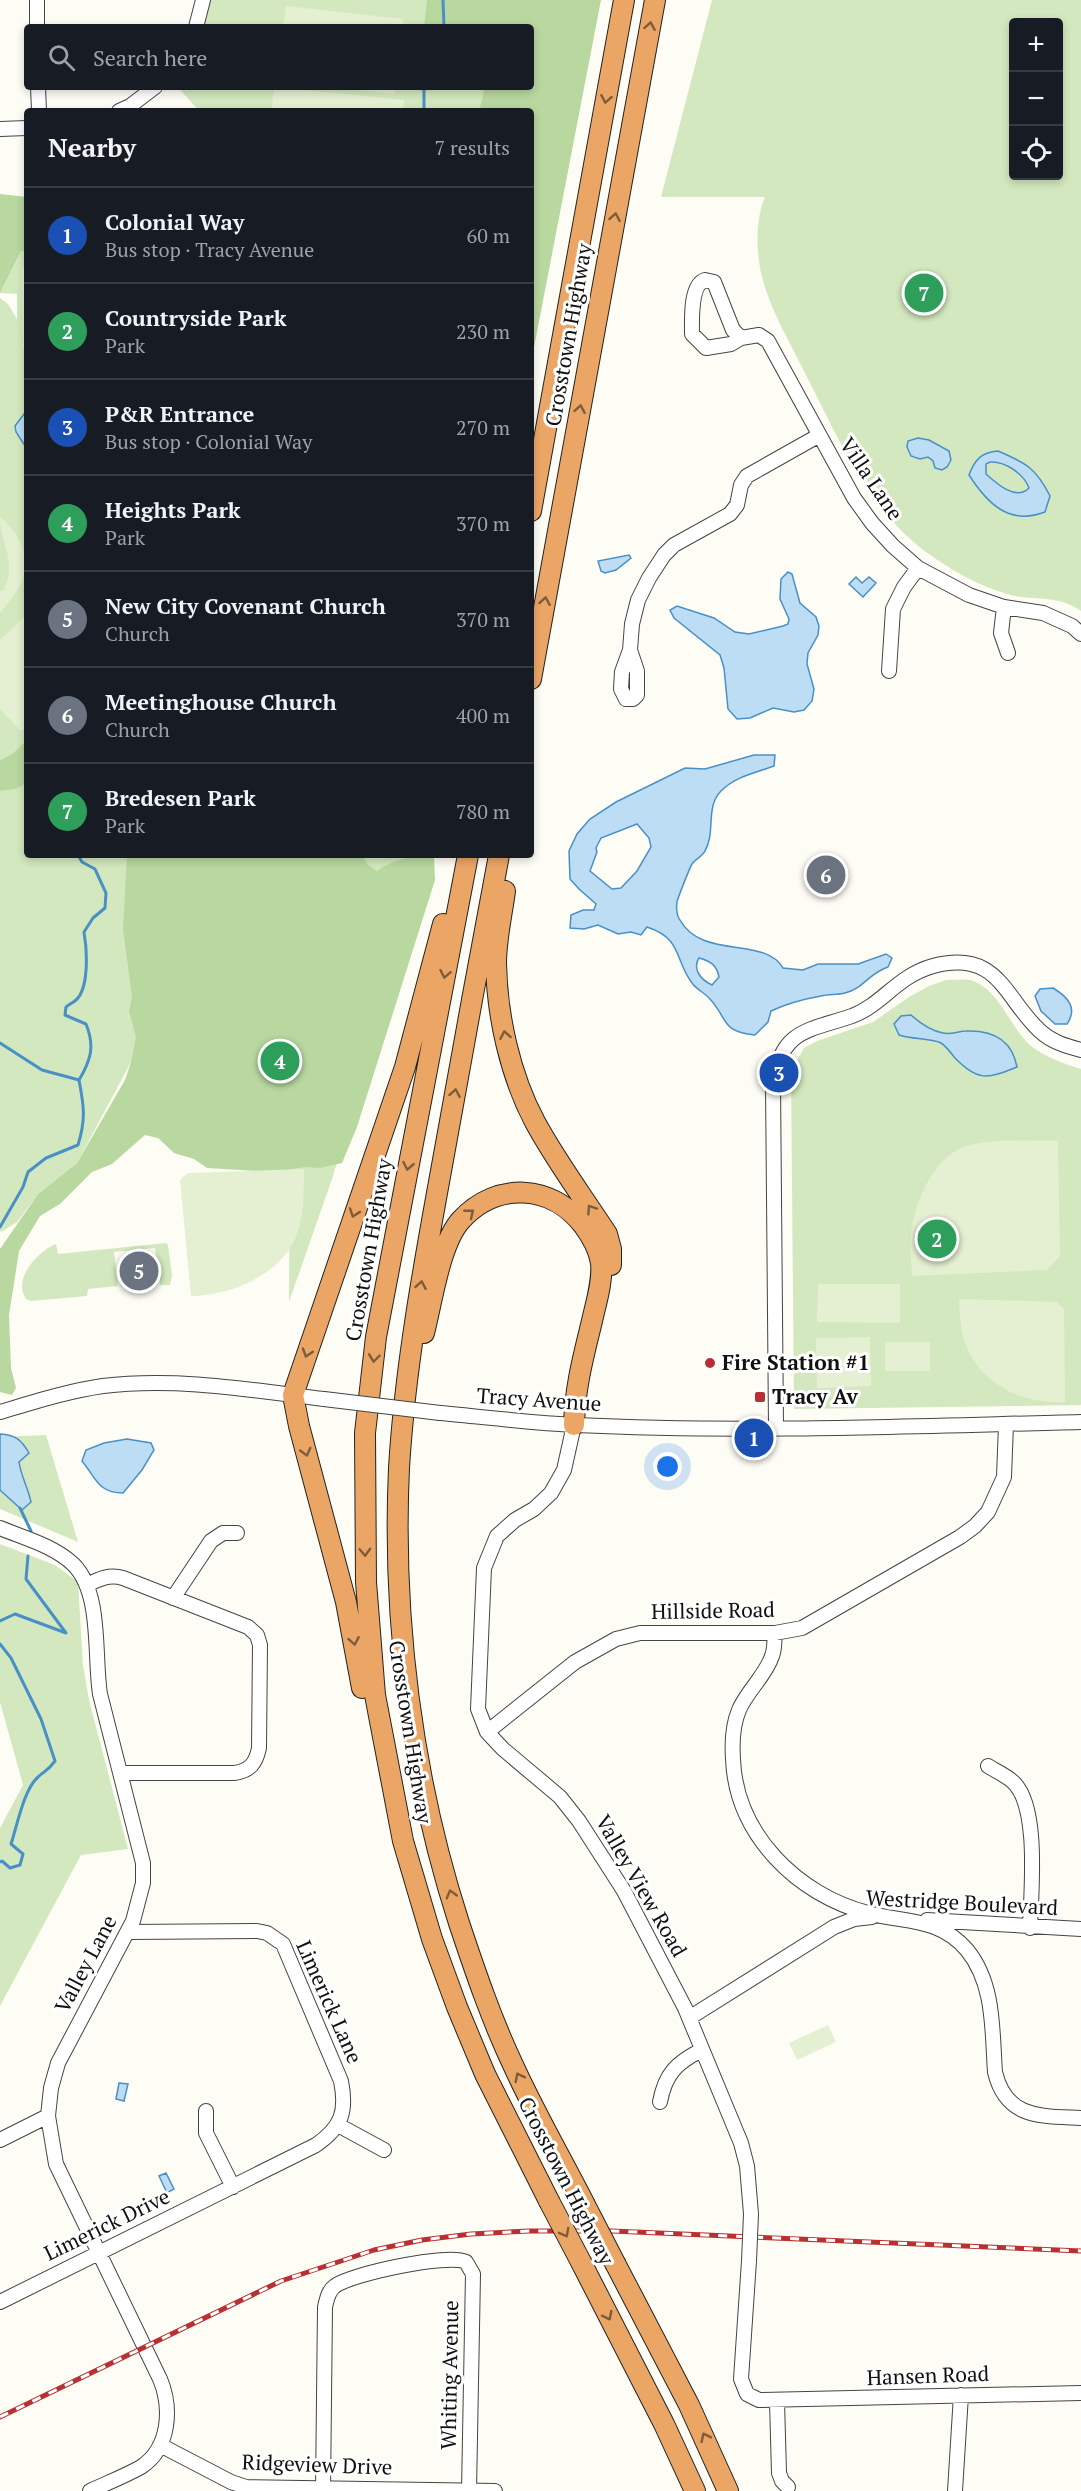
<!DOCTYPE html>
<meta charset="utf-8">
<style>
:root{--surface:#171b24;--page:#242831;--text:#f1f3f6;--muted:#9ea1a6;--line:#363941;--accent:#8c9099}
body{margin:0;font-family:"PT Serif",serif;background:var(--page);color:var(--text)}
.controls{position:absolute;right:18px;top:18px;display:grid;overflow:hidden;border-radius:6px;box-shadow:0 3px 9px #0003}
.controls button{width:54px;height:54px;display:grid;place-items:center;padding:0;border:0;border-bottom:2px solid var(--line);background:var(--surface);color:var(--text);font:30px sans-serif}
.you{position:absolute;left:668px;top:1467px;width:21px;height:21px;margin:-15px;border:4px solid #fff;border-radius:50%;background:#1a73e8;box-shadow:0 0 0 9px #1a73e833}
.badge{display:grid;place-items:center;width:39px;height:39px;border-radius:50%;background:var(--accent);color:#fff;font-size:20px;font-weight:700}
.pin{position:absolute;translate:-50% -50%;border:3px solid #fff;box-shadow:0 2px 6px #0006}
.list{margin:0;padding:0;list-style:none}
h2{display:flex;justify-content:space-between;align-items:center;height:78px;margin:0;padding:0 24px;font-size:26px}
h2 small{font-size:20px;font-weight:400;color:var(--muted)}
.list li{display:grid;grid-template-columns:39px 1fr auto;gap:18px;align-items:center;box-sizing:border-box;height:96px;padding:0 24px;border-top:2px solid var(--line)}
.list b{display:block;font-size:22px;white-space:nowrap}
.list p{margin:0;font-size:20px;white-space:nowrap;color:var(--muted)}
.list em{font-size:20px;font-style:normal;color:var(--muted)}
.icon{flex:none;width:33px;height:33px;fill:none;stroke:currentColor;stroke-width:2;stroke-linecap:round;stroke-linejoin:round}
.map{position:relative;flex:none;width:1081px;height:2491px;overflow:hidden}
.search{position:absolute;background:var(--surface);box-shadow:0 3px 9px #0003;left:24px;top:24px;width:510px;height:66px;display:flex;align-items:center;gap:15px;box-sizing:border-box;padding:0 21px;border-radius:6px;color:var(--muted);font-size:22px}
.panel{position:absolute;background:var(--surface);box-shadow:0 3px 9px #0003;left:24px;top:108px;width:510px;height:750px;border-radius:6px}
.map>svg:first-child{display:block}
.green{fill:#d3e8bf;fill-rule:evenodd}
.forest{fill:#b8d8a0}
.pitch{fill:#e4f0d1}
.water{fill:#bcddf3;stroke:#4890c6;stroke-width:1.5;fill-rule:evenodd}
.lines{fill:none;stroke-linecap:round;stroke-linejoin:round}
.stream{stroke:#4890c6;stroke-width:3}
.minor-casing{stroke:#444;stroke-width:16}
.highway-casing{stroke:#222;stroke-width:22}
.minor{stroke:#fff;stroke-width:14}
.highway{stroke:#eba666;stroke-width:20}
.rail-casing{stroke:#b93033;stroke-width:5}
.rail{stroke:#fff;stroke-width:3;stroke-dasharray:9;stroke-linecap:butt}
.minor-bridge-casing{stroke:#444;stroke-width:16;stroke-linecap:butt}
.highway-bridge-casing{stroke:#222;stroke-width:22;stroke-linecap:butt}
.minor-bridge{stroke:#fff;stroke-width:14}
.highway-bridge{stroke:#eba666;stroke-width:20}
.oneway{stroke:#7e5c3c}
.poi-dot{fill:#b93033;stroke:#fff;stroke-width:2}
.labels{text-anchor:middle;stroke-width:6;stroke-linejoin:round;paint-order:stroke}
.street-label{font-size:21px;fill:#111;stroke:#fff}
.poi-label{font-size:21px;font-weight:bold;fill:#111;stroke:#fff;text-anchor:start}
</style>
<div class="map">
<svg width="1081" height="2491" viewBox="0 0 1081 2491">
<rect width="100%" height="100%" fill="#fefdf5"/>
<path class="green" d="M209,0H575L531,111H199L178,87H531V27H204Z
M712,0H1081V611C1055,593 1033,602 1007,594C979,586 949,569 926,552C868,509 839,439 807,377C791,344 771,312 762,277C756,252 755,220 765,197H661ZM1014,22H1058V176H1014Z
M21,251L27,252V410L22,415V440L27,449V740L12,754L0,760V298L8,304L17,319V294L0,293Z
M27,783V855H422L369,1058L332,1179L289,1302L290,1081L134,1049L131,1062L77,1163L38,1194L17,1222L1,1232L0,1230V791L16,789Z
M946,980C954,980 963,979 970,980C999,988 1009,1026 1030,1045C1044,1057 1063,1063 1081,1069V1405L794,1409L791,1072L804,1048L817,1041L873,1022L909,997L929,986Z
M166,1243L168,1245L172,1275L170,1285H160L155,1248L114,1252L118,1286L88,1289L87,1296L31,1301L26,1299C12,1279 38,1251 56,1244L58,1254Z
M46,1435L78,1542L0,1509V1437Z
M0,1544L55,1565L78,1582L83,1665L89,1700L128,1849L81,1855L0,2006V1828L23,1785L0,1702Z"/>
<path class="forest" d="M427,0H601L531,363V111H479L485,87H531V27H424Z
M0,194L27,197V252L21,251L0,293Z
M27,740V783L16,789L0,791V760L12,754Z
M127,855H362L368,865L377,871C395,859 413,855 434,855L435,880L357,1127L342,1163L320,1168L305,1167L274,1172L207,1168L194,1159L174,1153L158,1138L145,1135L112,1164L92,1172L60,1204L40,1216L19,1251L9,1315L11,1368L16,1388L12,1395L0,1392V1249L38,1194L77,1163L125,1080L131,1062L136,1037L129,1011L132,997L123,929Z"/>
<path class="pitch" d="M286,6L403,19V27H283Z
M274,87L404,100L403,111H271Z
M331,87H396L395,94Z
M22,268H27V350H23Z
M0,517C15,528 27,550 26,569C24,583 9,603 0,613V591L4,590C18,557 0,547 0,517Z
M27,614V725L21,731L0,709V640Z
M1058,1141L1060,1256L1047,1270L912,1276C912,1265 910,1254 910,1243C912,1207 933,1151 974,1144C1001,1139 1031,1141 1058,1141Z
M304,1169C304,1190 304,1214 297,1234C283,1274 231,1296 191,1296L180,1180L188,1173Z
M818,1284H900V1323L817,1322Z
M959,1299L1057,1302L1064,1309L1065,1402C1024,1404 982,1386 966,1345C960,1331 960,1315 959,1299Z
M870,1337L871,1386L817,1388L816,1338Z
M885,1342H930V1371H885Z
M828,2025L836,2042L797,2060L789,2043Z"/>
<path class="water" d="M27,410V449L16,432L15,426Z
M918,438L929,440L949,451L951,460L947,467L942,470L935,468L933,461L928,457L920,459L911,456L907,447L908,441Z
M998,451C1026,463 1036,468 1050,496L1045,512C1009,526 987,503 969,475C975,459 982,452 998,451ZM990,462C1005,461 1024,474 1029,488C1016,501 997,484 986,474V464Z
M629,555L631,558L616,570L605,573L601,571L598,561Z
M788,572L792,574L800,603L816,617L819,626L818,635L808,653L807,664L814,689L812,701L804,710L794,712L773,708L750,718L737,719L728,709L724,668L720,655L674,618L670,610L677,606L714,618L735,632L749,634L783,626L788,624L789,619L780,599L781,579Z
M856,577L862,583L869,577L876,583L863,597L849,584Z
M754,755H775L774,766C755,773 736,776 721,791C705,807 716,832 705,851C702,857 695,859 692,864C690,867 677,900 677,902C676,907 677,917 680,920C702,960 765,936 783,968L803,970L818,964H858L886,954L892,958L888,967C869,973 863,989 845,993C837,995 829,994 821,996C804,999 786,1004 771,1011L768,1022L755,1035C720,1031 729,1020 710,999C705,993 697,990 692,983C674,959 683,939 647,927L641,935L631,932L618,934L598,925L584,929L570,928L571,915L583,910H594L596,904L579,889L570,879L569,851L577,834L590,819L616,802L685,768L705,769ZM637,824L649,838L651,847L637,871L621,888L612,889L590,871L597,852L596,848L601,838ZM699,958C710,961 717,965 719,977L712,985C701,980 692,969 699,958Z
M1053,988C1068,997 1078,1008 1067,1024H1055L1041,1011L1035,996L1040,989Z
M911,1015C920,1023 931,1031 943,1033C951,1035 959,1031 966,1031C993,1030 1012,1040 1017,1067C987,1079 978,1082 954,1057C951,1053 946,1046 941,1043C933,1039 911,1039 899,1035L894,1024L901,1016Z
M0,1434C15,1435 21,1439 29,1453L19,1462C21,1476 28,1488 31,1502L22,1510L0,1490Z
M127,1439L151,1443L154,1450L142,1470L123,1493C98,1493 96,1478 82,1461L86,1450L104,1443Z
M119,2083L128,2084L124,2101L116,2099Z
M166,2173L174,2189L167,2193L159,2176Z"/>
<g class="lines">
<path class="stream" d="M443,0L444,27
M424,111V87
M0,1043L42,1070L79,1080
M0,1227L23,1187L28,1172L46,1158L78,1145C86,1119 84,1106 79,1080C91,1060 95,1046 86,1024L65,1015L66,1007C69,1004 75,1002 78,998C89,984 87,949 84,932L93,918L105,908L106,893L95,869L82,862L78,855
M20,1508L31,1531
M0,1621L15,1614L66,1633L26,1579L28,1556
M0,1644L11,1658L41,1719L55,1761C47,1772 45,1770 38,1777C24,1789 17,1826 11,1844L23,1854L20,1865L10,1868L2,1861L0,1862"/>
<defs>
<path id="minor" d="M37,0V27
M196,27L203,0
M38,87L39,111
M119,111L130,106L155,87
M0,129L27,128
M705,280L714,282L733,330L741,338L731,344L706,348L692,334C692,320 690,285 705,280Z
M741,338L759,335L768,341L854,498L872,523L893,546L918,568L969,595L1004,607L1043,613L1072,626L1081,634
M1004,607L1001,633L1008,653
M630,650L637,671V695L633,699H626L621,689L622,672L630,650L632,624L638,600L649,578L664,555L674,545L730,514L737,505L741,485L747,476L818,436
M889,671L893,609L904,587L918,568
M0,1412C34,1402 68,1391 103,1386C176,1377 251,1390 324,1399
M440,1413C485,1417 531,1423 576,1425C744,1433 913,1426 1081,1422
M574,1425L564,1470L551,1493L534,1509L515,1520L497,1536L484,1568L478,1709L487,1732L503,1749L560,1797L579,1821L624,1891L685,2008L741,2143L747,2166L751,2214
M776,1427L773,1083C782,1029 808,1031 852,1016C882,1005 897,976 933,966C999,949 1004,998 1040,1031C1052,1042 1066,1046 1081,1050
M0,1528C24,1538 55,1546 74,1565C102,1594 94,1656 100,1694L143,1863V1883L133,1921L58,2063L51,2088L48,2116L56,2164L160,2379C172,2408 170,2448 141,2467C125,2476 107,2483 90,2491
M87,1585C99,1579 109,1574 123,1578L248,1627L257,1635L260,1645L259,1748C256,1763 250,1771 234,1773H121
M173,1598L211,1541L223,1533H237
M775,1633C774,1640 775,1649 772,1656C766,1675 747,1691 739,1710C733,1724 732,1744 733,1759C736,1835 798,1895 868,1913C905,1923 939,1917 967,1950C995,1984 992,2032 995,2072C1006,2119 1041,2116 1081,2118
M487,1732L575,1662L616,1639L640,1633H775L802,1628L960,1537L975,1526L988,1512L1004,1477L1006,1424
M988,1766C996,1771 1005,1775 1012,1781C1040,1804 1031,1892 1030,1928
M927,1920L1081,1929
M689,2018L834,1927L854,1919L872,1917
M660,2102C665,2074 677,2062 702,2050
M206,2111V2133L233,2187
M338,2125L384,2150
M0,2140L48,2116
M749,2261L741,2379L747,2394L759,2400L1081,2393
M0,2302L316,2145C342,2127 347,2111 341,2081L283,1944L267,1933L257,1931L128,1932
M777,2401L779,2473L782,2481L788,2487
M160,2445L231,2482L246,2487L495,2491
M323,2491L325,2307C327,2299 328,2291 335,2286C351,2274 448,2253 466,2262L473,2274L469,2491
M955,2491L961,2395"/>
<path id="highway" d="M531,511L624,0
M531,679L655,0
M468,855L376,1337L365,1433L366,1582L375,1695L403,1841L432,1939L457,2007L485,2074L549,2201
M499,855C479,960 460,1066 441,1171C423,1270 405,1368 399,1468C392,1620 412,1778 459,1923C475,1971 492,2021 514,2067C535,2113 561,2158 584,2203
M505,891C502,914 496,939 496,963C497,1016 510,1075 535,1122C556,1161 583,1197 607,1234L611,1249V1265
M424,1333C432,1302 440,1243 461,1220C497,1181 552,1184 584,1226C592,1237 599,1249 601,1263C603,1281 596,1303 592,1321C583,1358 575,1387 574,1425
M362,1688L346,1602L299,1426L293,1395L405,1067L443,924
M582,2264L664,2424L695,2491
M616,2265L689,2405L728,2491"/>
</defs>
<use href="#minor" class="minor-casing"/>
<use href="#highway" class="highway-casing"/>
<use href="#minor" class="minor"/>
<use href="#highway" class="highway"/>
<defs>
<path id="rail" d="M0,2417L281,2281L374,2250L422,2240L471,2234L529,2231H612L1081,2251"/>
</defs>
<use href="#rail" class="rail-casing"/>
<use href="#rail" class="rail"/>
<defs>
<path id="minor-bridge" d="M324,1399L440,1413
M749,2261L751,2214"/>
<path id="highway-bridge" d="M549,2201L582,2264
M584,2203L616,2265"/>
</defs>
<use href="#minor-bridge" class="minor-bridge-casing"/>
<use href="#highway-bridge" class="highway-bridge-casing"/>
<use href="#minor-bridge" class="minor-bridge"/>
<use href="#highway-bridge" class="highway-bridge"/>
</g>
<defs><path id="oneway-chevron" d="M-2-3.5L2.5 0L-2 3.5" fill="none" stroke-width="1.6" stroke-linecap="round" stroke-linejoin="round" transform="scale(1.5)"/></defs>
<g class="oneway">
<use href="#oneway-chevron" transform="translate(650 26) rotate(-80)"/>
<use href="#oneway-chevron" transform="translate(606 99) rotate(100)"/>
<use href="#oneway-chevron" transform="translate(615 217) rotate(-80)"/>
<use href="#oneway-chevron" transform="translate(580 409) rotate(-80)"/>
<use href="#oneway-chevron" transform="translate(545 601) rotate(-80)"/>
<use href="#oneway-chevron" transform="translate(445 974) rotate(101)"/>
<use href="#oneway-chevron" transform="translate(505 1035) rotate(-100)"/>
<use href="#oneway-chevron" transform="translate(455 1093) rotate(-80)"/>
<use href="#oneway-chevron" transform="translate(408 1166) rotate(101)"/>
<use href="#oneway-chevron" transform="translate(591 1209) rotate(-124)"/>
<use href="#oneway-chevron" transform="translate(354 1213) rotate(109)"/>
<use href="#oneway-chevron" transform="translate(470 1213) rotate(-39)"/>
<use href="#oneway-chevron" transform="translate(421 1285) rotate(-80)"/>
<use href="#oneway-chevron" transform="translate(307 1353) rotate(108)"/>
<use href="#oneway-chevron" transform="translate(374 1358) rotate(97)"/>
<use href="#oneway-chevron" transform="translate(306 1452) rotate(75)"/>
<use href="#oneway-chevron" transform="translate(365 1552) rotate(88)"/>
<use href="#oneway-chevron" transform="translate(354 1641) rotate(80)"/>
<use href="#oneway-chevron" transform="translate(451 1894) rotate(-106)"/>
<use href="#oneway-chevron" transform="translate(519 2077) rotate(-117)"/>
<use href="#oneway-chevron" transform="translate(565 2233) rotate(62)"/>
<use href="#oneway-chevron" transform="translate(608 2316) rotate(63)"/>
<use href="#oneway-chevron" transform="translate(705 2437) rotate(-116)"/>
</g>
<g class="poi-dot">
<circle cx="710" cy="1363" r="6"/>
<rect x="754" y="1391" width="12" height="12" rx="3"/>
</g>
<g class="labels">
<g class="street-label">
<text transform="translate(569 335) rotate(-80)" y="7">Crosstown Highway</text>
<text transform="translate(871 479) rotate(56)" y="7">Villa Lane</text>
<text transform="translate(369 1250) rotate(-80)" y="7">Crosstown Highway</text>
<text transform="translate(539 1400) rotate(4)" y="7">Tracy Avenue</text>
<text transform="translate(713 1611) rotate(-1)" y="7">Hillside Road</text>
<text transform="translate(410 1732) rotate(81)" y="7">Crosstown Highway</text>
<text transform="translate(641 1886) rotate(60)" y="7">Valley View Road</text>
<text transform="translate(962 1903) rotate(3)" y="7">Westridge Boulevard</text>
<text transform="translate(86 1964) rotate(-62)" y="7">Valley Lane</text>
<text transform="translate(329 2002) rotate(66)" y="7">Limerick Lane</text>
<text transform="translate(566 2181) rotate(63)" y="7">Crosstown Highway</text>
<text transform="translate(107 2225) rotate(-26)" y="7">Limerick Drive</text>
<text transform="translate(450 2375) rotate(-89)" y="7">Whiting Avenue</text>
<text transform="translate(928 2376) rotate(-2)" y="7">Hansen Road</text>
<text transform="translate(317 2465) rotate(2)" y="7">Ridgeview Drive</text>
</g>
<g class="poi-label">
<text x="722" y="1370">Fire Station #1</text>
<text x="772" y="1404">Tracy Av</text>
</g>
</g>
</svg>
<div class="controls">
<button>+</button>
<button>−</button>
<button><svg class="icon" aria-label="locate" viewBox="0 0 24 24"><circle cx="12" cy="12" r="6"/><path d="M12 2v4M12 18v4M2 12h4M18 12h4"/></svg></button>
</div>
<div class="you"></div>
<div class="pin badge" style="left:754px;top:1438px;background:#1a4fb4">1</div>
<div class="pin badge" style="left:937px;top:1239px;background:#2e9e5b">2</div>
<div class="pin badge" style="left:779px;top:1073px;background:#1a4fb4">3</div>
<div class="pin badge" style="left:280px;top:1061px;background:#2e9e5b">4</div>
<div class="pin badge" style="left:139px;top:1271px;background:#6b7280">5</div>
<div class="pin badge" style="left:826px;top:875px;background:#6b7280">6</div>
<div class="pin badge" style="left:924px;top:293px;background:#2e9e5b">7</div>
<div class="search"><svg class="icon" aria-label="search" viewBox="0 0 24 24"><circle cx="10" cy="10" r="6"/><path d="M15 15l6 6"/></svg>Search here</div>
<section class="panel">
<h2>Nearby<small>7 results</small></h2>
<ul class="list">
<li><span class="badge" style="background:#1a4fb4">1</span><div><b>Colonial Way</b><p>Bus stop · Tracy Avenue</p></div><em>60 m</em></li>
<li><span class="badge" style="background:#2e9e5b">2</span><div><b>Countryside Park</b><p>Park</p></div><em>230 m</em></li>
<li><span class="badge" style="background:#1a4fb4">3</span><div><b>P&amp;R Entrance</b><p>Bus stop · Colonial Way</p></div><em>270 m</em></li>
<li><span class="badge" style="background:#2e9e5b">4</span><div><b>Heights Park</b><p>Park</p></div><em>370 m</em></li>
<li><span class="badge" style="background:#6b7280">5</span><div><b>New City Covenant Church</b><p>Church</p></div><em>370 m</em></li>
<li><span class="badge" style="background:#6b7280">6</span><div><b>Meetinghouse Church</b><p>Church</p></div><em>400 m</em></li>
<li><span class="badge" style="background:#2e9e5b">7</span><div><b>Bredesen Park</b><p>Park</p></div><em>780 m</em></li>
</ul>
</section>
</div>
